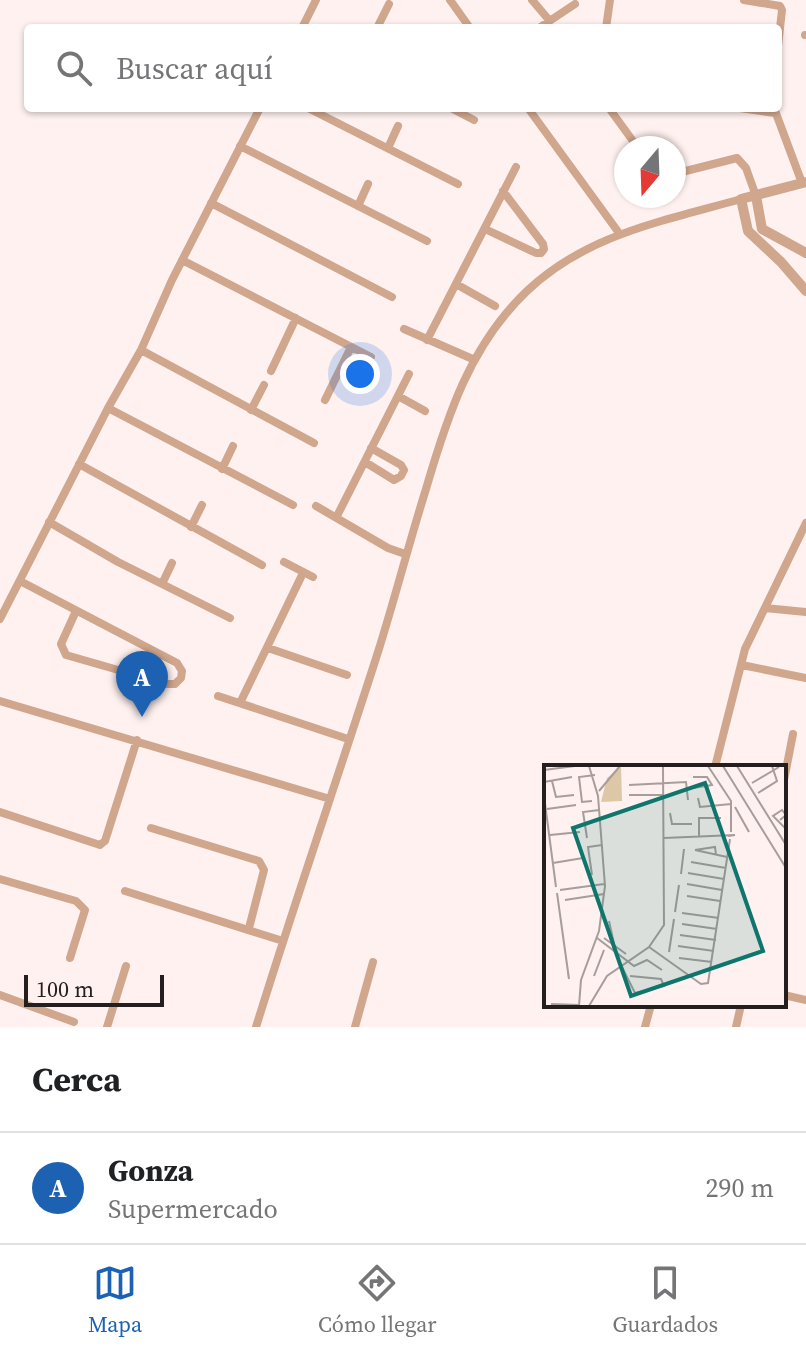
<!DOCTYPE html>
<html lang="es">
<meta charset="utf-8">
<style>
:root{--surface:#fff;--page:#f2f2f2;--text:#202124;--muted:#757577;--line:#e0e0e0;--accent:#1d62b2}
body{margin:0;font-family:"Source Serif 4",serif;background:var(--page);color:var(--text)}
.compass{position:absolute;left:614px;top:136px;width:72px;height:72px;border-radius:50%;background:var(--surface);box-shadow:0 2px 6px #0004;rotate:199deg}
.scale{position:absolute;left:24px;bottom:20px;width:140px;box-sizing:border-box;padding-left:8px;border:4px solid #241f1e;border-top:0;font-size:22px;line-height:28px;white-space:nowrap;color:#241f1e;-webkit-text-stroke:6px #fef1ef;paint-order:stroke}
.you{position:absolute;left:360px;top:374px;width:28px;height:28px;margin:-20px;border:6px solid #fff;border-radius:50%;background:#1a73e8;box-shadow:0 0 0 12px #1a73e833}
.badge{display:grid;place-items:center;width:52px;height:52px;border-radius:50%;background:var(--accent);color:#fff;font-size:26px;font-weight:700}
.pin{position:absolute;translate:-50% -66px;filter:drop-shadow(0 2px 4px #0008)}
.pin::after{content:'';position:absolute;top:42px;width:28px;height:24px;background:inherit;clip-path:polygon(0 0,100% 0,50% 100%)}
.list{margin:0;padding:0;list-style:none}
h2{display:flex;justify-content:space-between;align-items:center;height:104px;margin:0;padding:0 32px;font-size:34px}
h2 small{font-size:26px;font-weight:400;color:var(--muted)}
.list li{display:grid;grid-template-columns:52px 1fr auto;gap:24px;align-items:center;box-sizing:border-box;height:112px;padding:0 32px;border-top:2px solid var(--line)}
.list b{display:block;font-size:30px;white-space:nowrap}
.list p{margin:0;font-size:26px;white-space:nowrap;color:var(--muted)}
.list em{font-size:26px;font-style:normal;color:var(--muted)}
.icon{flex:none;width:44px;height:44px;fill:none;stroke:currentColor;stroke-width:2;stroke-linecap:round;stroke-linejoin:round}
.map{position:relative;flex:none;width:806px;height:1027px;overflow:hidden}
.search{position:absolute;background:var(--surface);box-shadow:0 2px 6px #0004;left:24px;right:24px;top:24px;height:88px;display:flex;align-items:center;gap:20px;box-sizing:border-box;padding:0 28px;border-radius:8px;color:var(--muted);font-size:30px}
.sheet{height:216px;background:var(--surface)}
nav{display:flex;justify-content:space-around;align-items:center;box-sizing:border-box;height:112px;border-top:2px solid var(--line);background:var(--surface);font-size:22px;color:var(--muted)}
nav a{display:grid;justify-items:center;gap:4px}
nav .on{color:var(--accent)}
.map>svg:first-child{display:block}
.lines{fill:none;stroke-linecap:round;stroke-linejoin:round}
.minor{stroke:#d0a68d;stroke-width:8}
.tertiary{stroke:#d0a68d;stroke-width:10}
.inset-road{fill:none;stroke:#a79d9b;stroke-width:2}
.view{fill:#0f766e;fill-opacity:0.15;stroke:#0f766e;stroke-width:4}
.inset-edge{fill:none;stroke:#241f1e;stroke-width:4}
</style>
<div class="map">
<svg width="806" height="1027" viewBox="0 0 806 1027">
<rect width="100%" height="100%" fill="#fef1ef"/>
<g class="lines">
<path class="minor" d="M450,0L470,28
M532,0L549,20
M744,0L780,6L782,10L778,46
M302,28L316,0
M377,28L389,4
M539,28L575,4
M606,28L610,0
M805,35H806
M308,108L458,184
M451,108L474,120
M528,108L619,233
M609,108L638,148
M740,108L775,113
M774,108L802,183
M240,146L427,241
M388,148L398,126
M674,174L737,158L746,168L756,196
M211,203L392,297
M358,206L368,184
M485,229L536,253H541L544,249L543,244L503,191
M182,260L371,357
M456,284L495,306
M404,329L475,360
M427,340L516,167
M141,350L314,443
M271,371L296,318
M398,396L425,411
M325,400L351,347
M108,408L293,505
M251,410L264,385
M365,462L394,480L401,476L404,470L401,465L371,448
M79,464L262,565
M222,469L233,446
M316,506L388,548L405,554
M337,516L409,374
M49,522L118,562L230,618
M191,527L202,505
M284,562L313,577
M20,581L177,663L182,671L181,678L175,684H167L66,655L61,644L76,611
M162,584L172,563
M765,608L806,612
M0,619L108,408L141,350L172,280L260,108
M268,648L347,675
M742,665L806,678
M218,696L348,739
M0,701L330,799
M240,703L303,573
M715,767L745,649L806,523
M784,780L793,734
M0,812L100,845L105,841L137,740
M151,828L259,861L264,870L249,928
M0,879L76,901L85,910L70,958
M125,891L283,941
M0,995L74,1022
M784,995L806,1000
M107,1027L126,966
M256,1027C295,901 338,777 378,652C395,598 409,543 426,489C447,417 470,345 527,291C587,234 664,221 741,199
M355,1027L373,962
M645,1027L651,1005
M736,1027L741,1005"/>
<path class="tertiary" d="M806,182L741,199L748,231L781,262L806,291
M756,196L762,229L806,253"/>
</g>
<g transform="translate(544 765)">
<rect width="242" height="242" fill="#fef1ef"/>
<path d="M77,2L78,36L57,37L63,13Z" fill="#dcc7a7"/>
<path class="inset-road" d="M164,1L187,36V67M179,1L242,103M193,1L242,80M0,5L31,1M149,12H163L168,20L149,23M8,16L12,32L30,30M0,17L28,12M208,18L235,2M85,20L142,17L144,35M55,26L76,1M214,28L233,16L228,1M85,30H119M0,31L12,122M154,33L156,42L187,39M48,36L38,37L35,12L51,10M191,42L205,67M3,44L32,40M126,48L128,59H148M236,55L242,50L238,45L229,51L242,64M6,70L36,67M155,72V53H177M43,73L39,47L55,45M120,73L191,70L184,71M151,85L183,92M151,85L171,82L172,90M147,97L182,103M9,98L39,93M144,108L180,114M137,109L140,84M48,110L44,82L58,80M143,119L178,125M16,125L60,119M13,128L25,214L24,208M143,131L176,136M21,135L60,129M131,147L135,120M138,148L175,153M65,156L71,183M138,159L173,164M136,170L172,175M53,173L90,201L103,195L118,205M60,173L82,189M134,181L170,186M105,182L157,219L164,218L186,74M125,187L130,154M135,193L168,197M78,202L91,228L120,221L117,214L86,211M50,211L60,185M7,239L35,240M35,241L37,215L55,166L61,121L54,31L45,1M45,241L63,211L105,182L120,160L119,1"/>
<path class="view" d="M161,18L219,186L87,231L29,63Z"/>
<rect width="242" height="242" class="inset-edge"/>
</g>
</svg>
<svg class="compass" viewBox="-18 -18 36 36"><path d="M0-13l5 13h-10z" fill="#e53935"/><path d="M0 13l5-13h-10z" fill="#757577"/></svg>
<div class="scale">100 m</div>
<div class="you"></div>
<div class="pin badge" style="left:142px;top:717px">A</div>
<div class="search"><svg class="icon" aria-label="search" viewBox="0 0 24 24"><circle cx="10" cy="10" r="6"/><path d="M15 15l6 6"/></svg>Buscar aquí</div>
</div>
<section class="sheet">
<h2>Cerca<small></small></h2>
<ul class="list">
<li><span class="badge">A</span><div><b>Gonza</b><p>Supermercado</p></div><em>290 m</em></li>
</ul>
</section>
<nav>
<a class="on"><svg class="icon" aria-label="map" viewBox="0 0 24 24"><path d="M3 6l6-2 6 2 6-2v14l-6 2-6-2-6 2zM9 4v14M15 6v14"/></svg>Mapa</a>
<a><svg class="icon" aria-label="directions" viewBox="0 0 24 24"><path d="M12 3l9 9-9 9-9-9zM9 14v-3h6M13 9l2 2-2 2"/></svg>Cómo llegar</a>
<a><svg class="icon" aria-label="saved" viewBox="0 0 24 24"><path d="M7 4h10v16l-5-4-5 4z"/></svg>Guardados</a>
</nav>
